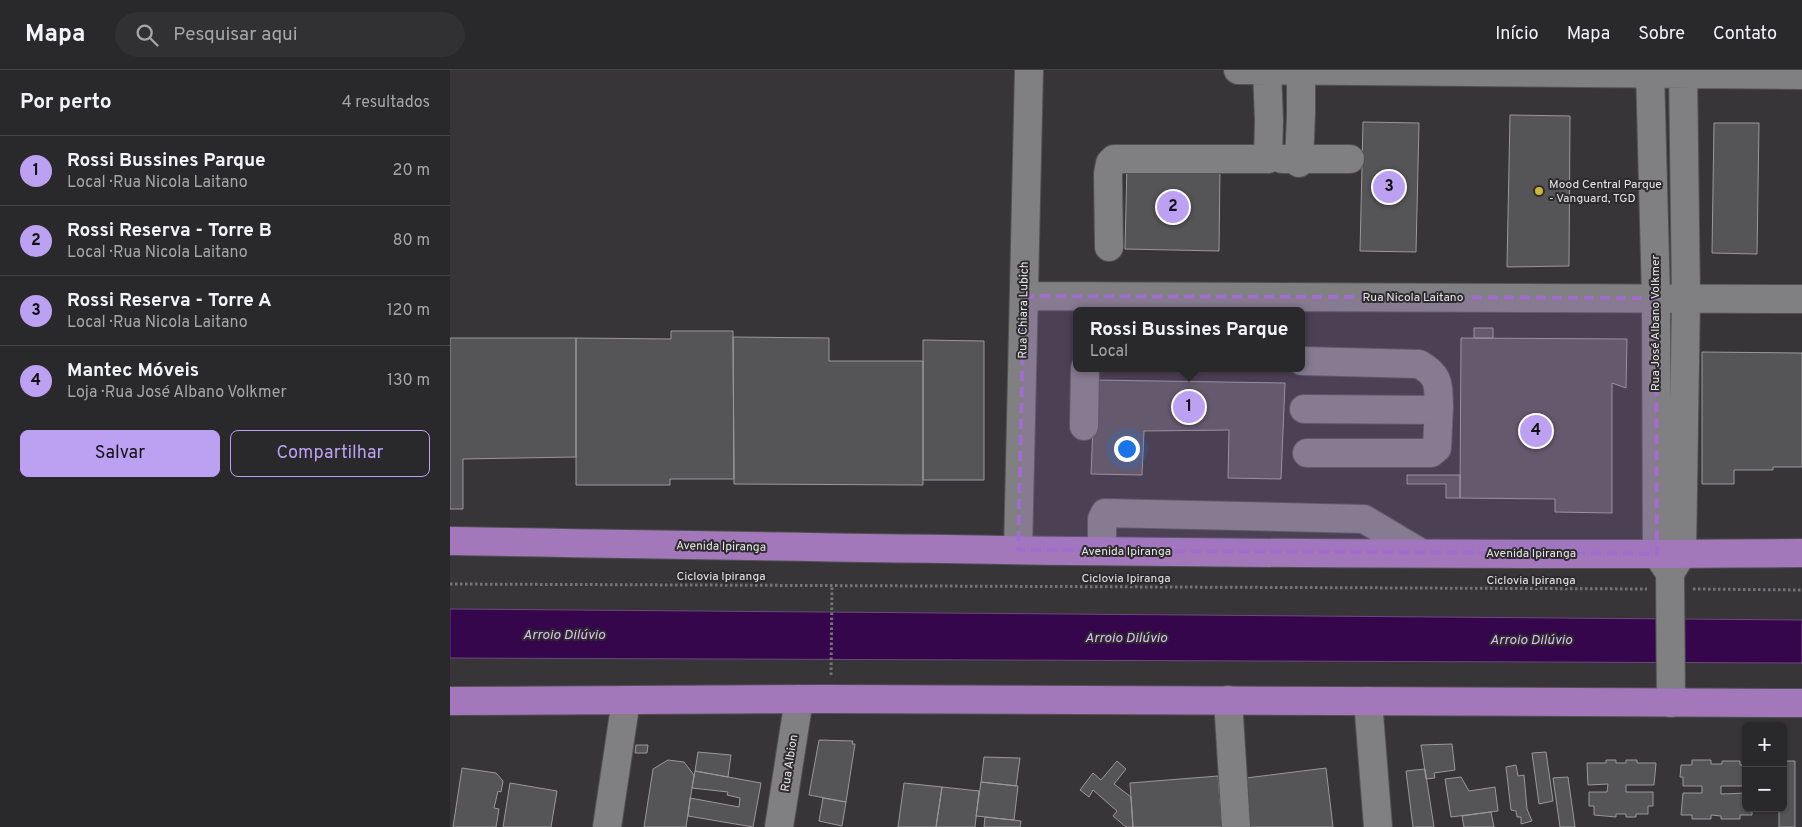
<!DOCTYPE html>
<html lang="pt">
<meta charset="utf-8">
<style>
:root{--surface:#29282a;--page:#313032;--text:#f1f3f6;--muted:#a5a6a8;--line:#454447;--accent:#bca0f2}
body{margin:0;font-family:Overpass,sans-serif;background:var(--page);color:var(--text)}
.controls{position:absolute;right:15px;bottom:15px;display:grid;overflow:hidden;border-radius:8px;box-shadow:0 1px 4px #0004}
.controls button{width:45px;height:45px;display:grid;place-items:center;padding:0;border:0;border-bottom:1px solid var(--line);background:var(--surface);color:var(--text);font:25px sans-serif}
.you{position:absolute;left:676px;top:378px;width:18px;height:18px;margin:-12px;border:4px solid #fff;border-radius:50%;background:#1a73e8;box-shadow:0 0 0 8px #1a73e833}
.badge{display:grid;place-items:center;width:32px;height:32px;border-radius:50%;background:var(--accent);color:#111;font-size:16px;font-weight:700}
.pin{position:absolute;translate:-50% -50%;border:2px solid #fff;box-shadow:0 1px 5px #0006}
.popup{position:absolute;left:623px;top:237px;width:232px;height:65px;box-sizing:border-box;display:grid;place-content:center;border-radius:8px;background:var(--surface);filter:drop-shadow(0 1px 4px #0005);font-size:16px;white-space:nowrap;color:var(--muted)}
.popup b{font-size:19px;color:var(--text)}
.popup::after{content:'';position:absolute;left:50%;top:100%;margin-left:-10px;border:10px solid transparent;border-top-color:var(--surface)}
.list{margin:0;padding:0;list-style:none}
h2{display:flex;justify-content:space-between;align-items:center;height:65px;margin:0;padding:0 20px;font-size:21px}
h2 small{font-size:16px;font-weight:400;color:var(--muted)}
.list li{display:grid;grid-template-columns:32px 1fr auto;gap:15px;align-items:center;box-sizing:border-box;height:70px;padding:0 20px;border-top:1px solid var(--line)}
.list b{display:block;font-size:19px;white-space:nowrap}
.list p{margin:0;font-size:16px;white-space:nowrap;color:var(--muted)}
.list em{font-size:16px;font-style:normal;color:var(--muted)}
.actions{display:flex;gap:10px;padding:15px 20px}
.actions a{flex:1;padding:11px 0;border:1px solid var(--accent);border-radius:8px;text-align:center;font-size:18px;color:var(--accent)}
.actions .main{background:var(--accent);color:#111}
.icon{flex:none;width:28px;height:28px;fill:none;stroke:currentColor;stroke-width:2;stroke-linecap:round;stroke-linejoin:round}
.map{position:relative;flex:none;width:1352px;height:757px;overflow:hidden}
header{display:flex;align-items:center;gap:30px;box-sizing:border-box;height:70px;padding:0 25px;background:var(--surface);border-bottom:1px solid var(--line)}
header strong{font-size:24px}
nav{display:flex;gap:28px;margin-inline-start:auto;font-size:18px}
.search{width:350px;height:45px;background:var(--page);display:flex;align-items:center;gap:12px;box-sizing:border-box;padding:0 18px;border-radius:28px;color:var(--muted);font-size:19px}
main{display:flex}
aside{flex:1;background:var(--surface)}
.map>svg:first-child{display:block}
.water{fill:#36064d;stroke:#6b497c}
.building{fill:#555456;stroke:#9a989b}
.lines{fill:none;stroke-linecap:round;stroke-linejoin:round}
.minor-casing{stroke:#525153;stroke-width:30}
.major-casing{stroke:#525153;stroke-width:30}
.path{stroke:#767477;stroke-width:3;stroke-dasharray:2.5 2.5;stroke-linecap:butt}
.minor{stroke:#807f81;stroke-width:28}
.major{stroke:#a278bb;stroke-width:28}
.marked{fill:#a16dcd;fill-opacity:0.2;stroke:#a16dcd;stroke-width:4;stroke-dasharray:10 6;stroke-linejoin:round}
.poi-dot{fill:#ccb939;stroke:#2d2b2d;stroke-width:2}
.labels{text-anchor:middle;stroke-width:4;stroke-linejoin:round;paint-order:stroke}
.poi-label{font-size:12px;fill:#e7e6e8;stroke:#2d2b2d;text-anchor:start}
.street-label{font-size:12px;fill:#e7e6e8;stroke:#2d2b2d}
.water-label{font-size:14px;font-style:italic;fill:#e0bdf9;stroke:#2d2b2d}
</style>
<header>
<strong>Mapa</strong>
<div class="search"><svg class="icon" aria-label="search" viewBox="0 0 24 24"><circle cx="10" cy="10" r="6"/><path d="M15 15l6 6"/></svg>Pesquisar aqui</div>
<nav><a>Início</a><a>Mapa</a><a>Sobre</a><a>Contato</a></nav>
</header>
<main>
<aside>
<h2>Por perto<small>4 resultados</small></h2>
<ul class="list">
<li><span class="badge">1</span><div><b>Rossi Bussines Parque</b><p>Local · Rua Nicola Laitano</p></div><em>20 m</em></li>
<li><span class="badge">2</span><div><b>Rossi Reserva - Torre B</b><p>Local · Rua Nicola Laitano</p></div><em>80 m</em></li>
<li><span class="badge">3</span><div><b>Rossi Reserva - Torre A</b><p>Local · Rua Nicola Laitano</p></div><em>120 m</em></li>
<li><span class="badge">4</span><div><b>Mantec Móveis</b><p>Loja · Rua José Albano Volkmer</p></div><em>130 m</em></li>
</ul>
<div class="actions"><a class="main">Salvar</a><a>Compartilhar</a></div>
</aside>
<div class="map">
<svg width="1352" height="757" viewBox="0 0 1352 757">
<rect width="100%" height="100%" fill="#373538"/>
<path class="water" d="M0,539L1352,550V593L0,588Z"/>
<path class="building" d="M1060,45L1120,46L1119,196L1057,197Z
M913,52L969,53L966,182L910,181Z
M1264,53H1309L1307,184L1262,183Z
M677,93L770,95L769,181L675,179Z
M1024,258H1043V268H1024Z
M221,261H283L284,409H220V415H126V268L221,269Z
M283,267L379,268V291H473V415L284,414Z
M0,268H126V387L13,389V439H0Z
M1011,268L1177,269L1176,318L1162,313V443L1105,442V429L1010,428Z
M473,270L534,271V410H473Z
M1252,282L1352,283V397H1323V400H1284V414H1252Z
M645,310L835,313L831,409L778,408L779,360L694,361L692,405L641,404Z
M957,405H1010V428H996V414H957Z
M369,670L403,671L402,674H405L396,732L359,725Z
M1002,674L1005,700L984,703L985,708L976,709L971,675Z
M186,675H198L197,683H185Z
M248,682L281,685L278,707L245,701Z
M1096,682L1103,731L1089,734L1082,683Z
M534,687L570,688L566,716L531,712Z
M218,690L234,692L244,705L236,757H194L203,699Z
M1156,690H1166V693H1176V690H1187V693H1206L1204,715H1176V722H1203V736H1198V744H1186V747H1176V744H1166V747L1144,745V736H1139V722H1157L1158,714L1138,715L1137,693H1156Z
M1242,690H1261V694H1272V691H1290V695H1296V716H1271V724L1296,723V738H1302V745H1290V749H1271V746L1261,745V749H1242V745H1231L1233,723H1252V716H1233V707H1230L1231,695H1242Z
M667,691L676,699L664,714L681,727L683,757H676L663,746L667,741L643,720L639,727L630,720L643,703L651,710Z
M1333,691H1345V757H1329V738H1333Z
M1066,695L1068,706L1074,705L1077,739L1082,751L1071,754V747H1067L1066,741L1061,740L1056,697Z
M12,698L46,703L53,711L51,722L48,721L44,738L49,739L46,757H3Z
M876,698L883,757H794L788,709Z
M975,699L984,757H963L956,701Z
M245,701L311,713L303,757L238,746L240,728L289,737L290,728L277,725L278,722L242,718Z
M768,706L772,757H683L680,713Z
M1011,707L1019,721L1045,717L1048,741L1001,747L995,709Z
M1118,707L1125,757H1110L1103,708Z
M531,712L568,716L564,750L526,746Z
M60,713L107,721L101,757H53Z
M454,713L492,717L486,757H448Z
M492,717L529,721L525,757H486Z
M373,728L396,732L392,756L369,751Z
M1041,742L1044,757H1014L1012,746Z
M535,747L571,751L570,757H534Z"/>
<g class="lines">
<defs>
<path id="minor" d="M788,0L1352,5
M1200,0L1206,228L1207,484L1220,503L1221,633
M832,89H900
M849,93L851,44V1
M659,177L658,104L660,93L664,89H818L819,50L817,0
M574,226L1352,229
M852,291L969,294C990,306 988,314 989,336L985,340L854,339
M634,356L635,298
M857,383H981L987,378L989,336
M568,480L579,0
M652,481V449L655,443L914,449L971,483
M1220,503L1232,484L1236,228L1233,0
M778,630L786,757
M918,631L928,757
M157,757L176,630
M329,757L349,629"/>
<path id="major" d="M0,471C451,479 901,487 1352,483
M0,631L376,629L1352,633"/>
</defs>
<use href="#minor" class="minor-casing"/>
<use href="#major" class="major-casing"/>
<path class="path" d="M0,514L1197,519
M1243,519L1352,520
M381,605L382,516"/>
<use href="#minor" class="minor"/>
<use href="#major" class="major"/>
</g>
<path class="marked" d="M574,226L1206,228L1207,484L568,480Z"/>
<circle class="poi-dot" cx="1089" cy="121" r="5"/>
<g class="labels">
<g class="poi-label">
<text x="1099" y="118">Mood Central Parque<tspan x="1099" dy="14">- Vanguard, TGD</tspan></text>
</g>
<g class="street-label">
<text x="963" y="231">Rua Nicola Laitano</text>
<text transform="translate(573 240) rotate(-89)" y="4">Rua Chiara Lubich</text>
<text transform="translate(1205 253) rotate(-90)" y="4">Rua José Albano Volkmer</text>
<text transform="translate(271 476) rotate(1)" y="4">Avenida Ipiranga</text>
<text x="676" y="485">Avenida Ipiranga</text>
<text x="1081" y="487">Avenida Ipiranga</text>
<text x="271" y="510">Ciclovia Ipiranga</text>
<text x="676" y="512">Ciclovia Ipiranga</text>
<text x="1081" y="514">Ciclovia Ipiranga</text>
<text transform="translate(339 693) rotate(-81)" y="4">Rua Albion</text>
</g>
<g class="water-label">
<text x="114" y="569">Arroio Dilúvio</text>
<text x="676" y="572">Arroio Dilúvio</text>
<text x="1081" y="574">Arroio Dilúvio</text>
</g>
</g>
</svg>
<div class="controls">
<button>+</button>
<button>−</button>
</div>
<div class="you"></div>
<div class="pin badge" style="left:739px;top:337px">1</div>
<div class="popup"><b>Rossi Bussines Parque</b>Local</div>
<div class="pin badge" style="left:723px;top:137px">2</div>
<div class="pin badge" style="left:939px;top:117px">3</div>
<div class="pin badge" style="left:1086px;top:361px">4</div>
</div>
</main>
